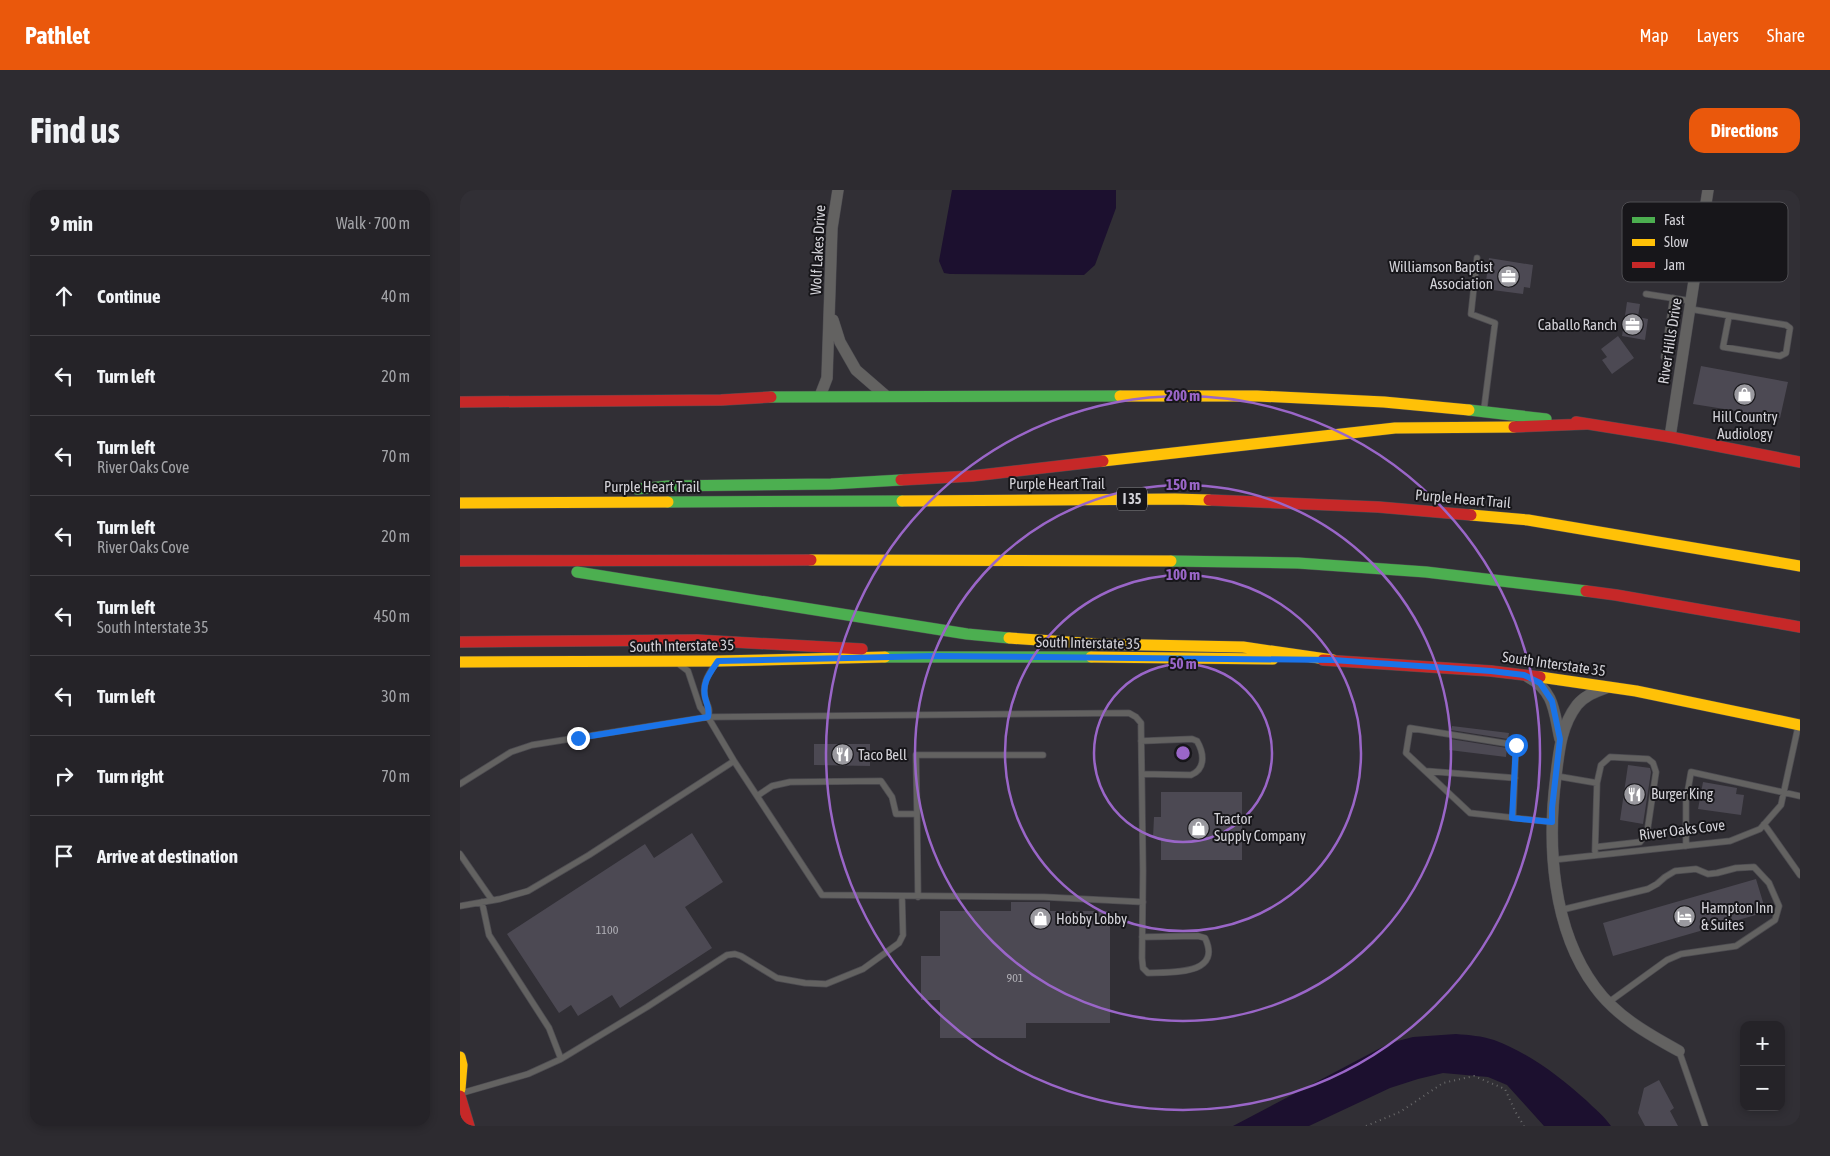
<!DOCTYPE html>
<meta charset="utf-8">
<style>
:root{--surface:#252328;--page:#2d2b30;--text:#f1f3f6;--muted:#a3a4a8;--line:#424045;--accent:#ea580c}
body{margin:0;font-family:"Asap Condensed",sans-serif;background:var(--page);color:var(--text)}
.controls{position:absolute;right:15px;bottom:15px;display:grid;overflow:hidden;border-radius:10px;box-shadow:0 2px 8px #0003}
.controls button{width:45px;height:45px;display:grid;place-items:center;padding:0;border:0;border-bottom:1px solid var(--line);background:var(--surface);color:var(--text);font:25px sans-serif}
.stop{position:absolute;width:15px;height:15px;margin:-11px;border:4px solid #1a73e8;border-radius:50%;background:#fff}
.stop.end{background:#1a73e8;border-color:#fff;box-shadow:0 1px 5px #0008}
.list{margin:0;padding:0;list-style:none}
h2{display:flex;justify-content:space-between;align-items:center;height:65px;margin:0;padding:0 20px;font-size:21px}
h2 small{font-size:16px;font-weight:400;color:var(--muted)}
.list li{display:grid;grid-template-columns:32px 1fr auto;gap:15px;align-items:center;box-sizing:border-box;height:80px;padding:0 20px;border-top:1px solid var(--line)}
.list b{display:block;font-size:19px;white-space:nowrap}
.list p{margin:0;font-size:16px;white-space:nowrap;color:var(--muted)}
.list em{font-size:16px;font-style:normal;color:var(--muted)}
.icon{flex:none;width:28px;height:28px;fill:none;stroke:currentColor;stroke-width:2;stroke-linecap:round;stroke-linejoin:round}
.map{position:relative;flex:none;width:1340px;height:936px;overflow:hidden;border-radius:15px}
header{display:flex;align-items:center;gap:30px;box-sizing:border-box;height:70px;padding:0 25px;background:var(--accent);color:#fff}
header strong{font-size:24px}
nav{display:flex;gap:28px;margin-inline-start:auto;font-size:18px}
.intro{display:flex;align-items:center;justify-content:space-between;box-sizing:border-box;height:120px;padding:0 30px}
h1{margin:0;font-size:35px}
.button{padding:12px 22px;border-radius:15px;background:var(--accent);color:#fff;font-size:18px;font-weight:700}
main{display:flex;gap:30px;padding:0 30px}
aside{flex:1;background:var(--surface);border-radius:15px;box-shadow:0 2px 8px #0003}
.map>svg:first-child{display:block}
.water{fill:#1c102f}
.building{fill:#4c4953}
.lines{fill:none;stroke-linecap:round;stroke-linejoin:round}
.lane-casing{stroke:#4e4d52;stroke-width:7}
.street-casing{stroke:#4e4d52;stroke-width:12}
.fast-casing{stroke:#4e4d52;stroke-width:12}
.slow-casing{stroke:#4e4d52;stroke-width:12}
.jam-casing{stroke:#4e4d52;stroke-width:12}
.path{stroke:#69696a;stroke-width:2;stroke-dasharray:1 4;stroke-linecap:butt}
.lane{stroke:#636261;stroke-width:5.5}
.street{stroke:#636261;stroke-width:11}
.fast{stroke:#4caf50;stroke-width:11}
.slow{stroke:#ffc107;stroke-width:11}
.jam{stroke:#c62828;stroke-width:11}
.route{stroke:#1a73e8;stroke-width:6}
.ring{fill:none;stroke:#9a66c8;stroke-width:2.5}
.labels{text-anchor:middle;stroke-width:4;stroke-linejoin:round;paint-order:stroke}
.number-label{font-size:12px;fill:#b1b0b7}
.shield{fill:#17161a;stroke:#9b9a9f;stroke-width:1}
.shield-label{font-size:14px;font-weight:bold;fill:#d3d2d8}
.street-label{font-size:15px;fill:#d3d2d8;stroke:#17161a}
.poi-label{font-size:15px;fill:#d3d2d8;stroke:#17161a;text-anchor:start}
.key{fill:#17161a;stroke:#4f4e53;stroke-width:1}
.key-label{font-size:14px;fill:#d3d2d8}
.centre{fill:#9a66c8;stroke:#17161a;stroke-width:2.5}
.ring-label{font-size:15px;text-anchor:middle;font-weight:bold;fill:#9a66c8;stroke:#17161a;stroke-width:4;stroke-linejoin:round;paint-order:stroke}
</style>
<header>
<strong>Pathlet</strong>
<nav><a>Map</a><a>Layers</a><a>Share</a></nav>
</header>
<div class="intro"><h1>Find us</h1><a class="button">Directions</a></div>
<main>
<aside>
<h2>9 min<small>Walk · 700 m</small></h2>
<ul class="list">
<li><svg class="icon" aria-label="ahead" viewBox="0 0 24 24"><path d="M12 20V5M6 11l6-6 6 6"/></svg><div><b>Continue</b></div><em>40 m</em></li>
<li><svg class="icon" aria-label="left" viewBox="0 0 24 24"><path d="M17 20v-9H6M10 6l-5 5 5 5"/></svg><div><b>Turn left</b></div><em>20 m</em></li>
<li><svg class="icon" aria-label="left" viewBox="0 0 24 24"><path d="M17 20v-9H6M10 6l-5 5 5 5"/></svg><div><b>Turn left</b><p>River Oaks Cove</p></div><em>70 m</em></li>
<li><svg class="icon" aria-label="left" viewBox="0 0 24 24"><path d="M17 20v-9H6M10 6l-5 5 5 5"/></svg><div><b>Turn left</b><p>River Oaks Cove</p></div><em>20 m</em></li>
<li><svg class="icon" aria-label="left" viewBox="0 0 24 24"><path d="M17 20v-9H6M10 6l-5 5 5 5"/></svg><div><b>Turn left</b><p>South Interstate 35</p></div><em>450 m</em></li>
<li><svg class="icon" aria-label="left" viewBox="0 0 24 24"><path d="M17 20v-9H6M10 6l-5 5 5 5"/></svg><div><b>Turn left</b></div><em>30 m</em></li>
<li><svg class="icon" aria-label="right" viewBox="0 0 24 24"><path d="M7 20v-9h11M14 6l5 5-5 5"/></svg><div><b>Turn right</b></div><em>70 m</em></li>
<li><svg class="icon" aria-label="arrive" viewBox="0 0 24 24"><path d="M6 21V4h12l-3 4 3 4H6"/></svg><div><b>Arrive at destination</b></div></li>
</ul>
</aside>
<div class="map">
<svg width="1340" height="936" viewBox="0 0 1340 936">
<rect width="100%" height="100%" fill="#312f35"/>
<path class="water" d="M492,0H656V18L635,75L624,85L490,84L484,83L479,71Z
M996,844C1009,845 1022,846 1034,850C1069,863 1099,886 1127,911C1135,919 1144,926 1151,936H1084L1047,895L1028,887L983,883L958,889L930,898L849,936H773L930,853L953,847Z"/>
<path class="building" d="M1029,68L1073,75L1070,98L1064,97L1063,104L1025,99Z
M1167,112L1180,114L1178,127L1188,129L1185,150L1162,146Z
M1158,146L1174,168L1152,184L1142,170L1147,167L1141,159Z
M1241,176L1328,192L1320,228L1233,214Z
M992,536L1049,543L1048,549L991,540Z
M990,549L1047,558L1046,567L989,560Z
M354,554H410V576L354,575Z
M1168,575L1190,578L1191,582L1183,634L1160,630Z
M1243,592L1277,598L1276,604L1284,605L1281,625L1238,619Z
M701,602H782V670H701V648H693L694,627H701Z
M232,643L263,692L225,717L252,758L160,818L152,805L118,826L111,815L99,823L47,744L185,654L194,668Z
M1296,689L1306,722L1153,766L1143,733Z
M551,712H590V721H650V833H566V848H480V810H461V766H480V721H551Z
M1199,890L1214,918L1210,921L1218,936H1185L1178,923L1184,898Z"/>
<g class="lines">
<defs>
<path id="lane" d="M1017,68L1011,124L1035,133L1024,219
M1186,104L1231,111
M1230,119L1326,135L1330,138L1326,163L1320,166L1263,157L1269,126
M1204,167L1213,108
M220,475L228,481L240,517L248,527L274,571L362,705L584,707L683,712
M248,527C250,520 249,518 246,511C241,496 247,486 256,473
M681,551L732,549L737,551C744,563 746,579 731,585L682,584
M966,581L1055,588
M1096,586L1137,593L1135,661
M0,594L51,562L72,555L248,527L669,523L676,527L681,533L683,681L682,768L683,778L688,783C710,782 763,786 745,748L738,746L682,747
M297,606L312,596L330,592L421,591L432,607L436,624H457L456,565H583
M457,624L458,707
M1053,628L1056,555L950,538L946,563L1010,623L1092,632
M1304,634L1340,685
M1226,656V611L1231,582L1340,606
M1136,657L1180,652L1187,643L1196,582L1193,573L1188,569L1150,567L1141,575L1137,593
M0,664L32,710
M1092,670L1270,651L1300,639L1321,615L1338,537
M0,716L40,709L68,701L129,665L274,571
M1101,720L1188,699L1197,694L1205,687L1215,681L1236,679L1248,684L1257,683L1276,678L1294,677L1309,693L1319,716L1315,730L1276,756L1221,764L1207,770L1149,812
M1219,861L1245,936
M101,869L187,817L267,765L275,764L281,766L317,788L345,793L366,794L403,779L439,753L443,745L442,706
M2,903L68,884L101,869L89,838L29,745L22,712"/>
<path id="street" d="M373,130L380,152L396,180L426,206
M360,206L367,188L372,38L378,0
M1210,247L1248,0
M1068,487C1095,501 1094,523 1100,549
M1146,498C1136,502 1125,505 1117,515C1101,536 1099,561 1096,586C1087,655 1092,739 1135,797C1156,826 1188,844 1219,861"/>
<path id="fast" d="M311,207L660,206
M1009,220L1086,229
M177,299L208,296L371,294L441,290
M208,312L442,311
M711,371L838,373L966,382L1126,401
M117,382L507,444L549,448
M425,467H631"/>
<path id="slow" d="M660,206H797L924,212L1009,220
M643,271L935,238L1054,237
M442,311L715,309L749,310
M0,313L208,312
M1011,325L1068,330L1340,376
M351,370L711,371
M549,448L637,454L783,457L873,470
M631,467L813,469
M0,472L258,471L425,467
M1080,487L1176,501L1340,535
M0,867L2,875L0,899"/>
<path id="jam" d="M0,212L261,210L311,207
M1116,232L1210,247L1340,272
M1054,237L1127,234
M441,290L512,286L643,271
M749,310L918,317L1011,325
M0,371L351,370
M1126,401L1156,405L1340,437
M0,452L237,450L402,459
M863,470L1031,481L1080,487
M0,906L9,936"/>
</defs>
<use href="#lane" class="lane-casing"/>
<use href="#street" class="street-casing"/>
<use href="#fast" class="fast-casing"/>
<use href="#slow" class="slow-casing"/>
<use href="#jam" class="jam-casing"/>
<path class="path" d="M906,936L940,922L983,893L1014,886L1045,899L1055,921L1064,936"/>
<use href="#lane" class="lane"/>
<use href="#street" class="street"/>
<use href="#fast" class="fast"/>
<use href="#slow" class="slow"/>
<use href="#jam" class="jam"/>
</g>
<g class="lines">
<path class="route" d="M118,548L248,527C250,519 247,515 245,507C242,492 250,483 258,471L473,466L873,470L1031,481L1064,485L1080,493L1092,511L1100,549L1092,618V632L1052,628L1056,555"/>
</g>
<g class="ring">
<circle cx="723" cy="563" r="89"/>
<circle cx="723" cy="563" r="178"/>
<circle cx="723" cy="563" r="268"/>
<circle cx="723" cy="563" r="357"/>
</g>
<defs>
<symbol id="office-disc" viewBox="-11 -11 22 22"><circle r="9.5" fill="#9a999f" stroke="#17161a"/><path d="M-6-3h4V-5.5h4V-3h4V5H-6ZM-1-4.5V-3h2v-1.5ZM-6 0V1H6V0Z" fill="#fff"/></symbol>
<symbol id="shop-disc" viewBox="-11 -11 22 22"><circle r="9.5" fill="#9a999f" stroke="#17161a"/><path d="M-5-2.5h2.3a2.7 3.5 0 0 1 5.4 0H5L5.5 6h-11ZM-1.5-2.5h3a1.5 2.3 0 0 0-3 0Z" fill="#fff"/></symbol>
<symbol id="restaurant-disc" viewBox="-11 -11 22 22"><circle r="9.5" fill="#9a999f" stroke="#17161a"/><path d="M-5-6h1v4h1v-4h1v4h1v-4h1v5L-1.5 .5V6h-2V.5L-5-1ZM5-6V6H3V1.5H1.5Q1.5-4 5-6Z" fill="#fff"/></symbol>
<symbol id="hotel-disc" viewBox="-11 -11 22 22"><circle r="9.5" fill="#9a999f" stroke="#17161a"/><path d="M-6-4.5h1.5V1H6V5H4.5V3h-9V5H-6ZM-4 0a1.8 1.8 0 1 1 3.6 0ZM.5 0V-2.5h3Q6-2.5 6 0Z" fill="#fff"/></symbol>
</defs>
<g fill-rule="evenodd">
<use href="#office-disc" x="1036" y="74" width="25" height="25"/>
<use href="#office-disc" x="1160" y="122" width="25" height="25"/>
<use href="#shop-disc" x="1272" y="192" width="25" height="25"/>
<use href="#restaurant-disc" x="370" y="552" width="25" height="25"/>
<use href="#restaurant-disc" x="1162" y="592" width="25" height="25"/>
<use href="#shop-disc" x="726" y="626" width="25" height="25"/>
<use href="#hotel-disc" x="1212" y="714" width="25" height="25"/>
<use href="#shop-disc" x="568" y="716" width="25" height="25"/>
</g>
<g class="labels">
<g class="number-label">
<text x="147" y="744">1100</text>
<text x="555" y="792">901</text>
</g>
<rect class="shield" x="657" y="297.5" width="30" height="23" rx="4"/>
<g class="shield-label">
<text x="672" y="314">I 35</text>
</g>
<g class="street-label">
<text transform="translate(358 60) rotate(-87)" y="5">Wolf Lakes Drive</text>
<text transform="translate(1210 151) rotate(-81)" y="5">River Hills Drive</text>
<text x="597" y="299">Purple Heart Trail</text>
<text x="192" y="302">Purple Heart Trail</text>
<text transform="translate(1003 309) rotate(5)" y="5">Purple Heart Trail</text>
<text transform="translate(628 453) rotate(1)" y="5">South Interstate 35</text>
<text transform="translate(222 456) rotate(-1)" y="5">South Interstate 35</text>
<text transform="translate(1094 474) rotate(8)" y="5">South Interstate 35</text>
<text transform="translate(1222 640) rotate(-7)" y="5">River Oaks Cove</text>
</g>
<g class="poi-label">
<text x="1033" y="82" text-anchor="end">Williamson Baptist<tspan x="1033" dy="17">Association</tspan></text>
<text x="1157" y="140" text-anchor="end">Caballo Ranch</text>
<text x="1285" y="232" text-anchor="middle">Hill Country<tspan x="1285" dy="17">Audiology</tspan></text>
<text x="398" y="570">Taco Bell</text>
<text x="1191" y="609">Burger King</text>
<text x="754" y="634">Tractor<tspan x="754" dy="17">Supply Company</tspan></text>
<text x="1241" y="723">Hampton Inn<tspan x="1241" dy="17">&amp; Suites</tspan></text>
<text x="596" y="734">Hobby Lobby</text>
</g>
</g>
<rect x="1162" y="12" width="166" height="80" rx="8" class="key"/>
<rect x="1172" y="27" width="23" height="6" fill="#4caf50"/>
<rect x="1172" y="49" width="23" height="7" fill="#ffc107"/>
<rect x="1172" y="72" width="23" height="6" fill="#c62828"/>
<g class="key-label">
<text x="1204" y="35">Fast</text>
<text x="1204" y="57">Slow</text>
<text x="1204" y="80">Jam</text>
</g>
<circle cx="723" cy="563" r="8" class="centre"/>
<g class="ring-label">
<text x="723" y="211">200 m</text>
<text x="723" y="300">150 m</text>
<text x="723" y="390">100 m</text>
<text x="723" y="479">50 m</text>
</g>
</svg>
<div class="controls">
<button>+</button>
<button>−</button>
</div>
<div class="stop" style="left:1056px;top:555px"></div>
<div class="stop end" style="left:118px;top:548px"></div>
</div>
</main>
